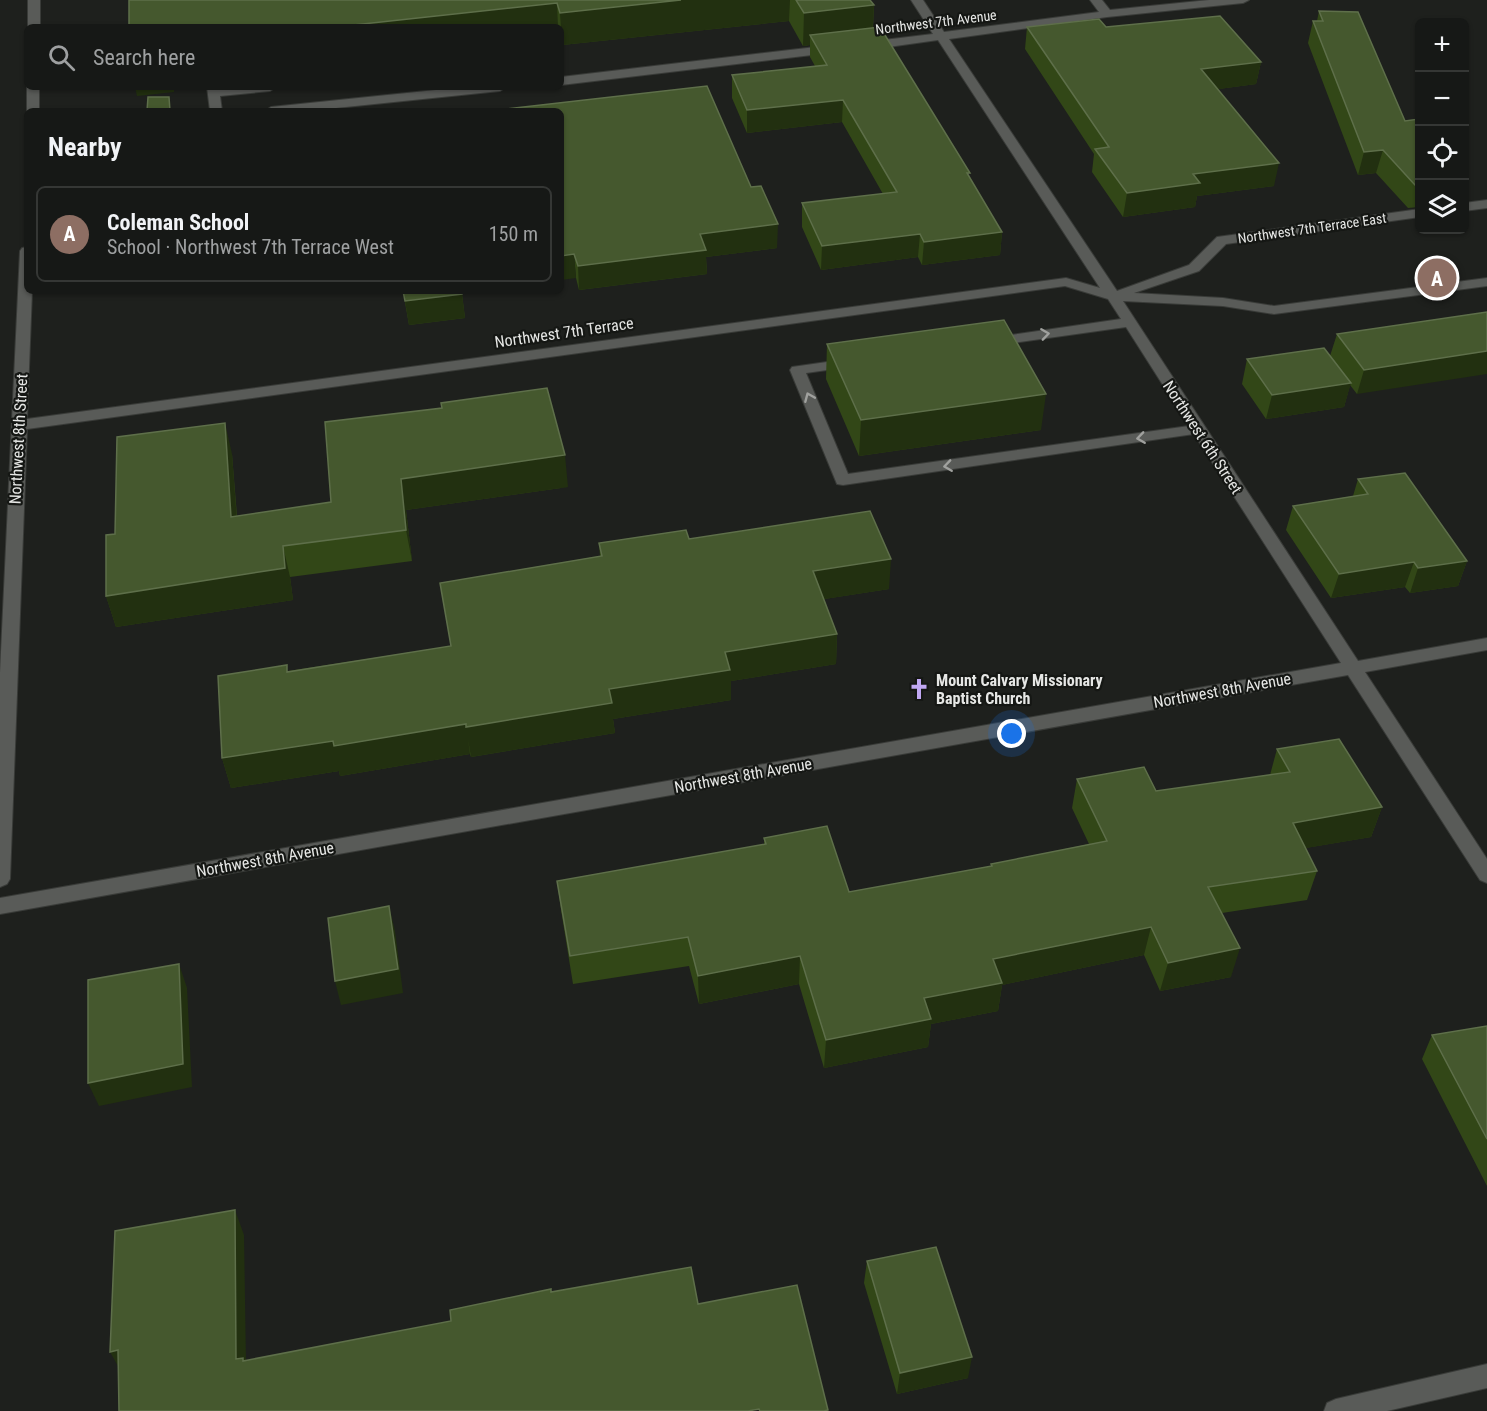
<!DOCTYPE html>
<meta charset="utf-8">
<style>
:root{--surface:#161816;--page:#232523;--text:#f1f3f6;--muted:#9ea0a1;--line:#353735;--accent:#b45309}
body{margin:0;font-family:"Roboto Condensed",sans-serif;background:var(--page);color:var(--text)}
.controls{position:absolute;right:18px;top:18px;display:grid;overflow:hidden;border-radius:9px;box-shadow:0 2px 4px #0004}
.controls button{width:54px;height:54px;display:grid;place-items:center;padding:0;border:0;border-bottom:2px solid var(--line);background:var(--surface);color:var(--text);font:30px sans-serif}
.you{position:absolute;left:1012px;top:734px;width:21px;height:21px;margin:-15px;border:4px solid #fff;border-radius:50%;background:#1a73e8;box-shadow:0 0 0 9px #1a73e833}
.badge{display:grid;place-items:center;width:39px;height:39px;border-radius:50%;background:var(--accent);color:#fff;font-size:20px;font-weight:700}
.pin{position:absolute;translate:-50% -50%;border:3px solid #fff;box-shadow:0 2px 6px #0006}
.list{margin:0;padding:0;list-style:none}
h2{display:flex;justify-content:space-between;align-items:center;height:78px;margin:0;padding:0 24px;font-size:26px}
h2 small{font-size:20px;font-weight:400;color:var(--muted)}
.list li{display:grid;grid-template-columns:39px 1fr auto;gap:18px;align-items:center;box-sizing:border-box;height:96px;margin:0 12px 12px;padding:0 12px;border:2px solid var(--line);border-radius:9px}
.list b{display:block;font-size:22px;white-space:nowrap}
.list p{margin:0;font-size:20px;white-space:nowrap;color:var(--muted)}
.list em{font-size:20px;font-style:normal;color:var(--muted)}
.icon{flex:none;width:33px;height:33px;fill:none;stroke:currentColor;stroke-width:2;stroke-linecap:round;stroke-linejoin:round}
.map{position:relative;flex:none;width:1487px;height:1411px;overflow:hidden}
.search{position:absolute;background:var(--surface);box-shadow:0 2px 4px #0004;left:24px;top:24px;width:540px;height:66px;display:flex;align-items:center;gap:15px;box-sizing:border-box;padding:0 21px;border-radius:9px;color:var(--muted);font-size:22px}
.panel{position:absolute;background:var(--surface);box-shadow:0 2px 4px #0004;left:24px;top:108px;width:540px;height:186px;border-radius:9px}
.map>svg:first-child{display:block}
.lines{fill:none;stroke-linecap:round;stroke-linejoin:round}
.minor-casing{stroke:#393b38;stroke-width:2}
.minor{fill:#595b58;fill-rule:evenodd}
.wall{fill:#324717}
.shaded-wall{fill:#223010}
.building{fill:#45582e;stroke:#5e6f4a;stroke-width:1.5}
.oneway{stroke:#a0a19e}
.labels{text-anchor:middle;stroke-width:4.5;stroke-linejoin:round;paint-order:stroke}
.far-street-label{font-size:14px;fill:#e6e7e5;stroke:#151714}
.street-label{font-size:16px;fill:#e6e7e5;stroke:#151714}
.poi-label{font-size:16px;font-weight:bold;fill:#e6e7e5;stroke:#151714;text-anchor:start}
</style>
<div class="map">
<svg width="1487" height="1411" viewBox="0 0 1487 1411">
<rect width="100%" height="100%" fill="#1e201d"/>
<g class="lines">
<defs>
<path id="minor" d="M28,0H40V27H28Z
M911,0H923L944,32L1099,12L1090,0H1102L1110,10L1209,0H1249L1243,3L1107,17L949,39L1117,291L1189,265L1217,237L1420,209V217L1226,244L1199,271L1134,293L1223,298L1274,306L1487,278V286L1274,314L1223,306L1123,301L1358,661L1487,638V650L1365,672L1487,859V883L1480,880L1348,675L0,914V898L1341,663L1194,434L843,485L837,484L790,370L792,367L848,359L855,363L848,367L806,373L848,474L1189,426L1126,327L991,346L986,345L984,342L986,339L991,338L1121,319L1108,299L1065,286L27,429L10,879L7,884L0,887V673L20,251L22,248L27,247V291H32L27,419L1066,278L1100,288L938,40L867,50L861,46L867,42L933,34Z
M833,45L837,46V52L561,85V77Z
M27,87H39V111H27Z
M207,87H276L270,91L220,96L222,111H210Z
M465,87H506L500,91L307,111H265L271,107Z
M1487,200V208L1464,211V203Z
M1487,1364V1388L1387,1411H1324L1327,1403L1336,1399Z"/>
</defs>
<use href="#minor" class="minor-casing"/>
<use href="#minor" class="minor"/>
</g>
<path class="wall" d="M129,0H870L874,5L873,28L970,178L1002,232L1000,255L922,265L918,257L821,270L802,227V203L883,194L842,122L747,133L732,98V75L815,66L810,57V45L803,46L789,21L562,45L561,42V27H129Z
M1319,11L1405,121L1419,119V207L1408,208L1376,173L1358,175L1308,43L1313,21H1317Z
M1027,27H1106L1261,62L1256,84L1218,89L1274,186L1197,196L1195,207L1123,217L1092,172L1094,154L1025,49Z
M561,111L777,248L706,257L707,274L579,290L576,278Z
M403,291H483L462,294L465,318L409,325Z
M1487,312L1357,394L1350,385L1344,407L1266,419L1242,384L1247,359L1330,356L1337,334Z
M827,344L1041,430L859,456L826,379Z
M232,454L237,516L568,487L406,510L412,561L290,577L293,600L116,627L106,596L115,534Z
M1358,479L1467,561L1458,586L1410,593L1405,587L1331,598L1286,530L1293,506L1353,496Z
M689,539L889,589L824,599L837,634L836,664L731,681V700L613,719L615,733L471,757L470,754L340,776L339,771L231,788L222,758L288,671L451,646L440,583L600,556L599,543Z
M1277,749L1382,807L1371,837L1305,848L1317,871L1307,900L1222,913L1231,977L1160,991L1144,955L1002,985L998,1011L931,1024L928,1047L824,1068L799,984L699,1004L689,966L573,984L561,910L557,881L764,845V838L849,892L991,866V864L1089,844L1072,808L1077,779L1156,791L1270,775Z
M1487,1026V1186L1422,1059L1432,1035Z
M867,1261L968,1378L897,1394L864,1283Z"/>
<path class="shaded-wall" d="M681,0H790L789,21L562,45L560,13Z
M557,3L558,27H335Z
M874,5L872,38L810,35V45L803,46L804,13Z
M1261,62L1256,84L1197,92L1201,69Z
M135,87H174V92L137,96Z
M843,100L842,122L747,133V110Z
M1383,150L1376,173L1358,175L1364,152Z
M1279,163L1274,186L1197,196L1195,207L1123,217L1127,193L1193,174Z
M778,224L777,248L706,257L707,274L579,290L578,266L700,234Z
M1002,232L1000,255L922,265L924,242Z
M920,234L918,257L821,270L822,246Z
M574,254L576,278L561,280V256Z
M460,291H483L462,294L465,318L409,325L405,301Z
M1487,351V374L1357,394L1364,370Z
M1351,383L1344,407L1266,419L1272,395Z
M1046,394L1041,430L859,456L861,420Z
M225,423L232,454L239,548L231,517Z
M565,455L568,487L406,510L412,561L406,530L401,479Z
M283,546L290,577L293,600L116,627L106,596Z
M891,559L889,589L812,601L813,571Z
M1467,561L1458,586L1410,593L1418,568Z
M1414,562L1405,587L1331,598L1339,574Z
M837,634L836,664L731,681V700L613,719L615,733L471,757L466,727L609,689L725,652Z
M466,724L470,754L340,776L339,771L231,788L222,758L333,741Z
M1382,807L1371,837L1283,852L1293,823Z
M389,906L395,931L403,993L341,1005L335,981Z
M1151,927L1144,955L1002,985L998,1011L931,1024L928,1047L824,1068L826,1040L924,998L993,959Z
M1240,948L1231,977L1160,991L1168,963Z
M800,956L799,984L699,1004L698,976Z
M179,964L187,988L192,1087L99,1106L88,1083Z
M235,1210L244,1235L246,1364L236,1359Z
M118,1350L123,1375L110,1352Z
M972,1357L968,1378L897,1394L900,1373Z"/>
<path class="building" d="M129,0H681L560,13L557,3L335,27H129Z
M796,0H870L874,5L804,13Z
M1319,11L1358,12L1405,121L1419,119V185H1415L1383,150L1364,152L1313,21H1323Z
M1220,16L1261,62L1201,69L1279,163L1193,174L1200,183L1127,193L1095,149L1109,147L1027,27L1099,19L1106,27Z
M880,27L970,173H967L1002,232L924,242L920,234L822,246L802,203L897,192L843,100L747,110L732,75L827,65L810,35Z
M707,86L751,187L761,186L778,224L700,234L706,250L578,266L574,254L561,256V111H488Z
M148,97H169L170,111H147Z
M403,291H462V294L405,301Z
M1487,312V351L1364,370L1337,334Z
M1004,320L1046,394L861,420L827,344Z
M1324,348L1351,383L1272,395L1247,359Z
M547,388L565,455L401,479L406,530L283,546L285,568L106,596V535L115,534L117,437L225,423L231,517L331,502L325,422L442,408L441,403Z
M1405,473L1467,561L1418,568L1414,562L1339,574L1293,506L1368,494L1358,479Z
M870,511L891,559L813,571L837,634L725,652L730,670L609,689L612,703L466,727V724L334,746L333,741L222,758L218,676L287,665V672L451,646L440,583L602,556L599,543L686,530L689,539Z
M1339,739L1382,807L1293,823L1317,871L1208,887L1240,948L1168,963L1151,927L993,959L1002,983L924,998L931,1019L826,1040L800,956L698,976L688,937L570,956L557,881L766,844L764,838L827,826L849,892L992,866L991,864L1107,841L1077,779L1144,767L1156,791L1290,772L1277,749Z
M389,906L398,969L335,981L328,918Z
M179,964L183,1064L88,1083V980Z
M1487,1026V1139L1432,1035Z
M235,1210L236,1359L243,1358V1361L451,1321L450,1310L551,1289V1292L691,1267L698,1304L797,1285L828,1410L824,1411H760L759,1409L748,1411H119L118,1350L110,1352L115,1231Z
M936,1247L972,1357L900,1373L867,1261Z"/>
<defs><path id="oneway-chevron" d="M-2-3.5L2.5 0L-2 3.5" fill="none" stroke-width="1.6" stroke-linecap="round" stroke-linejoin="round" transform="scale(1.5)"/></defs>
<g class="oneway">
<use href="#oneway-chevron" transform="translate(1045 334) rotate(-8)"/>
<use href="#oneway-chevron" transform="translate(809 397) rotate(-113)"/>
<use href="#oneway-chevron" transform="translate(1141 438) rotate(172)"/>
<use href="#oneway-chevron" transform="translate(948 466) rotate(172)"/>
</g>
<defs>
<symbol id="church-bare" viewBox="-9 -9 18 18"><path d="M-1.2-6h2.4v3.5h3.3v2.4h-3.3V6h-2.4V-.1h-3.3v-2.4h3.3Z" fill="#c1a8f3" stroke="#151714" stroke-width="2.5" paint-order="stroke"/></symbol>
</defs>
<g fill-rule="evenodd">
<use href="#church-bare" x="904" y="674" width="30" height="30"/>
</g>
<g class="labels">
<g class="far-street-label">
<text transform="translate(936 22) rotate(-7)" y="5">Northwest 7th Avenue</text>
<text transform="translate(1312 228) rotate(-8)" y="5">Northwest 7th Terrace East</text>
</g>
<g class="street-label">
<text transform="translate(564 332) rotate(-8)" y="6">Northwest 7th Terrace</text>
<text transform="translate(1203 437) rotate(57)" y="6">Northwest 6th Street</text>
<text transform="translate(18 439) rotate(-87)" y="6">Northwest 8th Street</text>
<text transform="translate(1222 690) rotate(-10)" y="6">Northwest 8th Avenue</text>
<text transform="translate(743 775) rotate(-10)" y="6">Northwest 8th Avenue</text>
<text transform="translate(265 859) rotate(-10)" y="6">Northwest 8th Avenue</text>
</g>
<g class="poi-label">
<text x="936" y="686">Mount Calvary Missionary<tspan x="936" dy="18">Baptist Church</tspan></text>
</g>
</g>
</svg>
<div class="controls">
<button>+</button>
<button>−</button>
<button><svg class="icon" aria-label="locate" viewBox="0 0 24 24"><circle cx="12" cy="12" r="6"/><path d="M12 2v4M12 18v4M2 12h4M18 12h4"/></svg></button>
<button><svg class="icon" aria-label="layers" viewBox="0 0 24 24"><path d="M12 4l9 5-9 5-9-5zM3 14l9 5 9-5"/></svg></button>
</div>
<div class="you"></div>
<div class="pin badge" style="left:1437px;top:278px;background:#8d6e63">A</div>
<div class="search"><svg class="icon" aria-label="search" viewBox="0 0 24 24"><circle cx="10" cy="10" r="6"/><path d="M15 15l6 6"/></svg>Search here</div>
<section class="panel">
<h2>Nearby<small></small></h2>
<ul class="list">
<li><span class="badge" style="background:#8d6e63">A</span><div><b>Coleman School</b><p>School · Northwest 7th Terrace West</p></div><em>150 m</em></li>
</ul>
</section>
</div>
